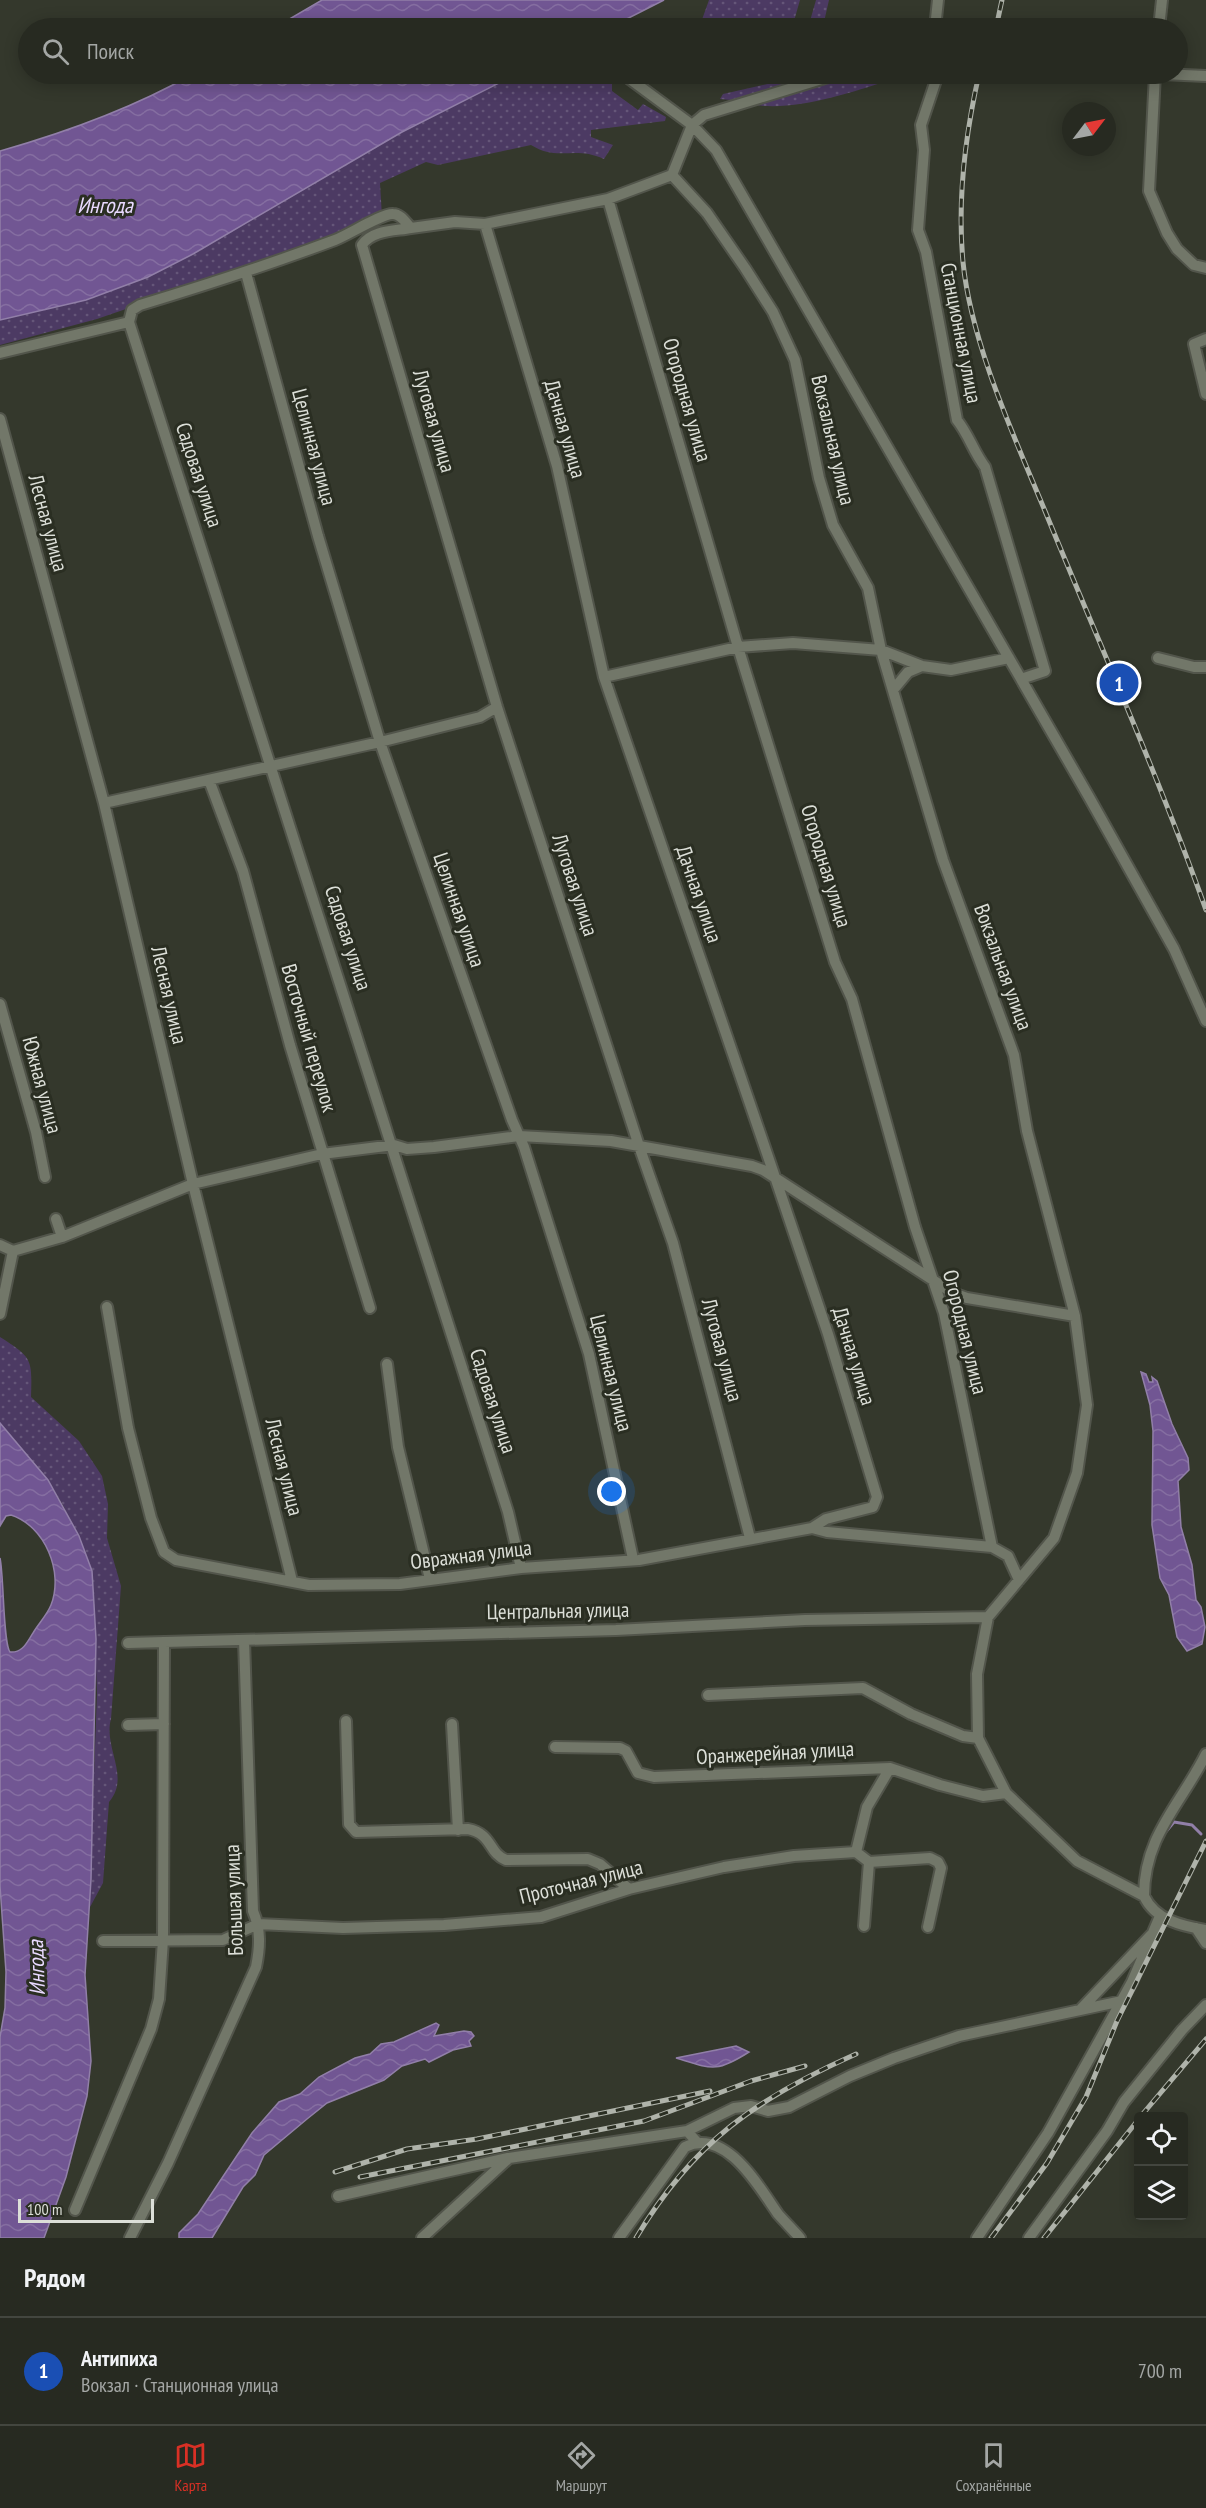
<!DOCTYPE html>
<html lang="ru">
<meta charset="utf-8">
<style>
:root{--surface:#272a21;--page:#2f322a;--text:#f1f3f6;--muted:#a4a7a5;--line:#43463f;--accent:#d93025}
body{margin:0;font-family:"PT Sans Narrow",sans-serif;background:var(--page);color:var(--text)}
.controls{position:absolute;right:18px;bottom:18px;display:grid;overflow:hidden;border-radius:6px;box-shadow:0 3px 15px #0003}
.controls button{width:54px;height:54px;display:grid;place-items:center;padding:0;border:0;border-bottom:2px solid var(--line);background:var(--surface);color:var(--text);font:30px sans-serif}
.compass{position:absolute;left:1062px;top:102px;width:54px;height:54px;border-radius:50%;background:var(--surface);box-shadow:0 3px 15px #0003;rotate:58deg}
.scale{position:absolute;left:18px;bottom:15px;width:136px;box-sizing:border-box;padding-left:6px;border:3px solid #dcdfd8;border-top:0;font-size:16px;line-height:21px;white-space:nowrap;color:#dcdfd8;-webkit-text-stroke:4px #2a2e22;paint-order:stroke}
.you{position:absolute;left:612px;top:1492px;width:21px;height:21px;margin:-15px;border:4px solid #fff;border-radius:50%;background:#1a73e8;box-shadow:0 0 0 9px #1a73e833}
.badge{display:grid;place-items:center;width:39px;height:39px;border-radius:50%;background:var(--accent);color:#fff;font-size:20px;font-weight:700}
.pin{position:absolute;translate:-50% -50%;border:3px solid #fff;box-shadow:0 2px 6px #0006}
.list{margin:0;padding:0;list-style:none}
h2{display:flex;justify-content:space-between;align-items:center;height:78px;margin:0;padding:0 24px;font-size:26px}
h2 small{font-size:20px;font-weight:400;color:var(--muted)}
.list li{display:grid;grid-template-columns:39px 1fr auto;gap:18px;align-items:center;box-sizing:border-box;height:108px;padding:0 24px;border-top:2px solid var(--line)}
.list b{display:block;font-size:22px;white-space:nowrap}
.list p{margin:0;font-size:20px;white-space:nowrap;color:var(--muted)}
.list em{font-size:20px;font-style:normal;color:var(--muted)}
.icon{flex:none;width:33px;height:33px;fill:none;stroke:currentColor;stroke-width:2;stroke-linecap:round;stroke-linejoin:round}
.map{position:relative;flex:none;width:1206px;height:2238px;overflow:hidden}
.search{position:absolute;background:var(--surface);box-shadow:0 3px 15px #0003;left:18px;right:18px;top:18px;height:66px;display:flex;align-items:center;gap:15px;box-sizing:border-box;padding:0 21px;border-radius:33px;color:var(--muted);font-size:22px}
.sheet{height:186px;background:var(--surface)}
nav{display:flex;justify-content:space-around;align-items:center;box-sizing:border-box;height:84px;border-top:2px solid var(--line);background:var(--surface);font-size:16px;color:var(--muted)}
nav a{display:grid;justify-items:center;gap:3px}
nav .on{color:var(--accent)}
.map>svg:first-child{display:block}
.grass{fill:url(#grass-dots)}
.water{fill:url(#water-waves);stroke:#917fa8;stroke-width:1.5}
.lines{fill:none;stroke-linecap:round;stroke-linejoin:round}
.stream{stroke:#917fa8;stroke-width:3}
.minor-casing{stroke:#52554b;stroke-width:14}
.minor{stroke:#727769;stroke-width:10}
.rail-casing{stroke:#afb3aa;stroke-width:5}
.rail{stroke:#2a2e22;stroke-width:3;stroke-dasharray:9;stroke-linecap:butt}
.labels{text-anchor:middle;stroke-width:6;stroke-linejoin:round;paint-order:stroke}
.street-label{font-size:21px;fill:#dcdfd8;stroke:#2a2e22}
.water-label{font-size:22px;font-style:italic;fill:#e9daff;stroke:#2a2e22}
</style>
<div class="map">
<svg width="1206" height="2238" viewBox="0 0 1206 2238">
<defs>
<pattern id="grass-dots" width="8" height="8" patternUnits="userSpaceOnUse" patternTransform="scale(1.5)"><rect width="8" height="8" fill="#4c3a63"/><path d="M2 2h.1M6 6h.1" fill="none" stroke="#655679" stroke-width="1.8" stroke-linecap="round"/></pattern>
<pattern id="water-waves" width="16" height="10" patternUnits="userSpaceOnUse" patternTransform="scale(1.5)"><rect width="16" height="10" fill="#715693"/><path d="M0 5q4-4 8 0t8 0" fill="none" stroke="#856ea1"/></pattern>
</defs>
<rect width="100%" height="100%" fill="#34382c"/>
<path class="grass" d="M709,0H800L792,28H699Z
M816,0H829L824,22L831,28H808Z
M517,74H606L612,80V91L638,110L643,104L666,117L665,121L591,130V137L613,145L604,159C574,145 558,162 531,145L438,165L426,162L380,183L382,217L360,228L97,319L0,345V320L148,277L193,254L402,132Z
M768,74H822L731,100L720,99L723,94L772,83Z
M863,74H886L887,81C850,93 795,111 756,105L771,98Z
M0,1337C33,1358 32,1359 31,1397L79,1441L102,1476L108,1504L107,1538L121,1586L111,1719C103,1747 131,1777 109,1802L103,1883L89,1909L97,1693L92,1571L64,1507L48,1480L0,1423Z"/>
<path class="water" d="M322,0H664L609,28H274Z
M193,74H517L402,132L193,254L148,277L86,300L0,320V151C67,132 133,108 193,74Z
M1141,1372L1146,1374L1149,1382H1153L1152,1377L1157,1381L1172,1424L1188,1458L1189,1470L1178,1481L1181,1527L1192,1565L1196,1600L1201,1607L1205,1627L1202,1644L1187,1651L1177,1637L1169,1595L1160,1578L1152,1525L1153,1431L1150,1405Z
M0,1423L48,1480L79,1536L92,1571L96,1639L91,1879L85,1975L91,2061L87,2096L66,2177L44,2238H0V2037L5,2008L6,1972L0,1886V1558C4,1576 3,1644 10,1652C23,1653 27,1642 33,1633C39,1623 47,1615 51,1605C64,1572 45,1526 11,1515L6,1516L0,1526Z
M436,2023L439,2025L434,2036L464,2031L471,2032L474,2036L469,2041L471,2046L453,2050L429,2062L425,2059L402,2066L384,2080L327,2103L307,2119L264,2155L255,2175L243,2187L212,2238H179V2233L198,2214L252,2133L279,2102L300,2094L319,2077L355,2058L370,2054L381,2044L394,2042Z
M736,2046L749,2052C716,2073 712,2069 676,2058Z"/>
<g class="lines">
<path class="stream" d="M1164,1834L1174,1822L1192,1825L1201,1834"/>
<defs>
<path id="minor" d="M935,28L938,0
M1159,28L1162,0
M623,74L692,125L716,150L1089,797L1174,949L1206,1021
M938,74L921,125L924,150L918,230L926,252L957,420C969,435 973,451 985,467L1045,671L1021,679
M1155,74L1149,191L1167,233L1177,249L1194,265L1206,268
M1162,74L1206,76
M672,175L707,213L745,268L773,312L795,360L819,478L833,525L868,588L881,650L943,860L1014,1055L1027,1131L1075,1316L1087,1405L1077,1473L1054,1538L988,1617L977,1674L978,1738L1006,1793L1077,1861L1144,1896C1155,1920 1182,1926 1206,1930
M608,199L738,647L835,962L852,999L915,1227L944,1313L992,1547
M485,224L557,466L604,677L776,1180L828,1334L877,1497L873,1507L826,1519L812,1528
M411,228C394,231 372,230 362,245L497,707L639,1146L673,1243L750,1538
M246,273L318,536L380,742L512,1120L524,1147L589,1354L633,1559
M129,322L508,1512L521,1568
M1206,339L1194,344L1206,394
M0,353L129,322L132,310L140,305C206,285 271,264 335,240C348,235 383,213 393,214C401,214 406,223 411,228L455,222L485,224L608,199L672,175L692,125L704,115L838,74
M0,419L104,803L193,1184L292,1581
M1158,658L1194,667H1206
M604,677L738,647L793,643L881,650L922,666L951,670L1009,658
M893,690L908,672L922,666
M209,780L243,871L290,1045L370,1308
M104,803L380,742L480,717L497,707
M0,1004L36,1132L45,1177
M56,1219L62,1237
M0,1245L13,1251
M13,1251L62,1237L193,1184L322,1154L394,1145L407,1149L434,1147L519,1136L611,1141L752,1166L763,1170L953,1293L967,1298L1075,1316
M107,1307L128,1428L151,1518L164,1552L176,1560L309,1585L400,1584L521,1568L639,1560L812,1528L827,1532L992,1547L1008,1556L1019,1580
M0,1314L13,1251
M387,1364L398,1447L430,1579
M128,1643L616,1630L805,1620L988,1617
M708,1695L863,1688L911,1714L963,1736L978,1738
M346,1721L349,1824L356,1832L468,1829C493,1834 488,1853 506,1860L588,1859L600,1864L629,1889
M452,1724L458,1830
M128,1725L164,1724
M555,1747L620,1748L626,1751L638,1773L654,1777L890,1768L940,1785L983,1796L1006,1793
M856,1852L867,1807L890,1768
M1144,1896C1144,1836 1181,1804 1206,1754
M864,1926L869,1862
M1196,1928L1206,1943
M103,1941L223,1940L258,1924L343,1928L444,1925L541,1917L629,1889L724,1867L794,1856L856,1852L869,1862L930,1858L938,1862L941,1868L928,1927
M1080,2010L1122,2001
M687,2131L734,2108L751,2106L768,2111L789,2107L850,2076L894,2058L959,2036L1080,2010L1151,1935
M338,2196L508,2158
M75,2210L151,2029L159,1999L163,1940L164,1642
M130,2238L168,2163L256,1967C260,1947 261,1930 253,1911L244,1640
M422,2238L509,2158L687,2131L696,2141
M619,2238L685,2147C726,2127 759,2187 778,2214C785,2222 793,2230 800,2238
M977,2238L1048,2133L1132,1982L1160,1916
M1029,2238L1107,2131L1124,2102L1182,2030L1206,2005"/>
</defs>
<use href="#minor" class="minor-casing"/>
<use href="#minor" class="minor"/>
<defs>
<path id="rail" d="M996,28L1002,0
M979,74C965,136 957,198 963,262C971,343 1014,436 1045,511C1099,643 1158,775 1206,910
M1141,2116L1206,2039
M335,2172L407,2149L477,2139L710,2091
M360,2177L644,2121L751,2081L805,2066
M636,2238C693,2142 757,2098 856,2054
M991,2238L1047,2163L1086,2097L1117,2021L1206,1841
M1044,2238L1138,2120"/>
</defs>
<use href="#rail" class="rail-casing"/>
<use href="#rail" class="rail"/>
</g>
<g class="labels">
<g class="street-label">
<text transform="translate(961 333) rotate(79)" y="7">Станционная улица</text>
<text transform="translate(687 400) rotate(74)" y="7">Огородная улица</text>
<text transform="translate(434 421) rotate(74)" y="7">Луговая улица</text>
<text transform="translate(565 429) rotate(74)" y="7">Дачная улица</text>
<text transform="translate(833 440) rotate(77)" y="7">Вокзальная улица</text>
<text transform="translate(314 447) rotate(75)" y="7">Целинная улица</text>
<text transform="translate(199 475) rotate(72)" y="7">Садовая улица</text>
<text transform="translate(48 523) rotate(75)" y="7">Лесная улица</text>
<text transform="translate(826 866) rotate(73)" y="7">Огородная улица</text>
<text transform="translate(575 885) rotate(72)" y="7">Луговая улица</text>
<text transform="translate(699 894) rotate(71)" y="7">Дачная улица</text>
<text transform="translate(459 910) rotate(71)" y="7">Целинная улица</text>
<text transform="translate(348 938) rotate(72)" y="7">Садовая улица</text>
<text transform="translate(1003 967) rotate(70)" y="7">Вокзальная улица</text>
<text transform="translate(169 995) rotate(77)" y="7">Лесная улица</text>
<text transform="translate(309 1038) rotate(74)" y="7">Восточный переулок</text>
<text transform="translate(42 1085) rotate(75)" y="7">Южная улица</text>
<text transform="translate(965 1332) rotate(76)" y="7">Огородная улица</text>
<text transform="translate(722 1350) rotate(75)" y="7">Луговая улица</text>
<text transform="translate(854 1356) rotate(73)" y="7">Дачная улица</text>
<text transform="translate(611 1373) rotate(76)" y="7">Целинная улица</text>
<text transform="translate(493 1401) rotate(72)" y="7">Садовая улица</text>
<text transform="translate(284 1467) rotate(76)" y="7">Лесная улица</text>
<text transform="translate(471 1555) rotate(-7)" y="7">Овражная улица</text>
<text transform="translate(558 1611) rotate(-1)" y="7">Центральная улица</text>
<text transform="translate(775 1753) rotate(-3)" y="7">Оранжерейная улица</text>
<text transform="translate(581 1882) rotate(-14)" y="7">Проточная улица</text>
<text transform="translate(234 1900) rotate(-92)" y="7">Большая улица</text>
</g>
<g class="water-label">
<text x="105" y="213">Ингода</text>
<text transform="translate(36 1968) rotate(-92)" y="8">Ингода</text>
</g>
</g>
</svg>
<div class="controls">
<button><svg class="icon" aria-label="locate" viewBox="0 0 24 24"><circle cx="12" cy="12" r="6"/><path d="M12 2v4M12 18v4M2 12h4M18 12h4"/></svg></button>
<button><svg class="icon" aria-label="layers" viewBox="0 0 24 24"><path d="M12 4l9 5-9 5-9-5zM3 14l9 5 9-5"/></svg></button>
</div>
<svg class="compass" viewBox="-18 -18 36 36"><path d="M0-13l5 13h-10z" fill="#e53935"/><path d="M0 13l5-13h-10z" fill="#a4a7a5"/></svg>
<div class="scale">100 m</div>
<div class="you"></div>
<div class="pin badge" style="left:1119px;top:683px;background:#1a4fb4">1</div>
<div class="search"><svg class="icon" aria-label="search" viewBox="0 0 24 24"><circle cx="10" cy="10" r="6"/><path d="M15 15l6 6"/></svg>Поиск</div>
</div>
<section class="sheet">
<h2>Рядом<small></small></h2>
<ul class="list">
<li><span class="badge" style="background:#1a4fb4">1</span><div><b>Антипиха</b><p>Вокзал · Станционная улица</p></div><em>700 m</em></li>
</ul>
</section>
<nav>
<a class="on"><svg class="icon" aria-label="map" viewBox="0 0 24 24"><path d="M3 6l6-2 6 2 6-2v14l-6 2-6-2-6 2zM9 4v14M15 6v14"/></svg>Карта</a>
<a><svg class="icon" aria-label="directions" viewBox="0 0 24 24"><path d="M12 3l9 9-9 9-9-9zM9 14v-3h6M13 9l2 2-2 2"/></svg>Маршрут</a>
<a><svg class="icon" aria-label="saved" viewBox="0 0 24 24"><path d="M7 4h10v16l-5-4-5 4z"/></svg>Сохранённые</a>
</nav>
